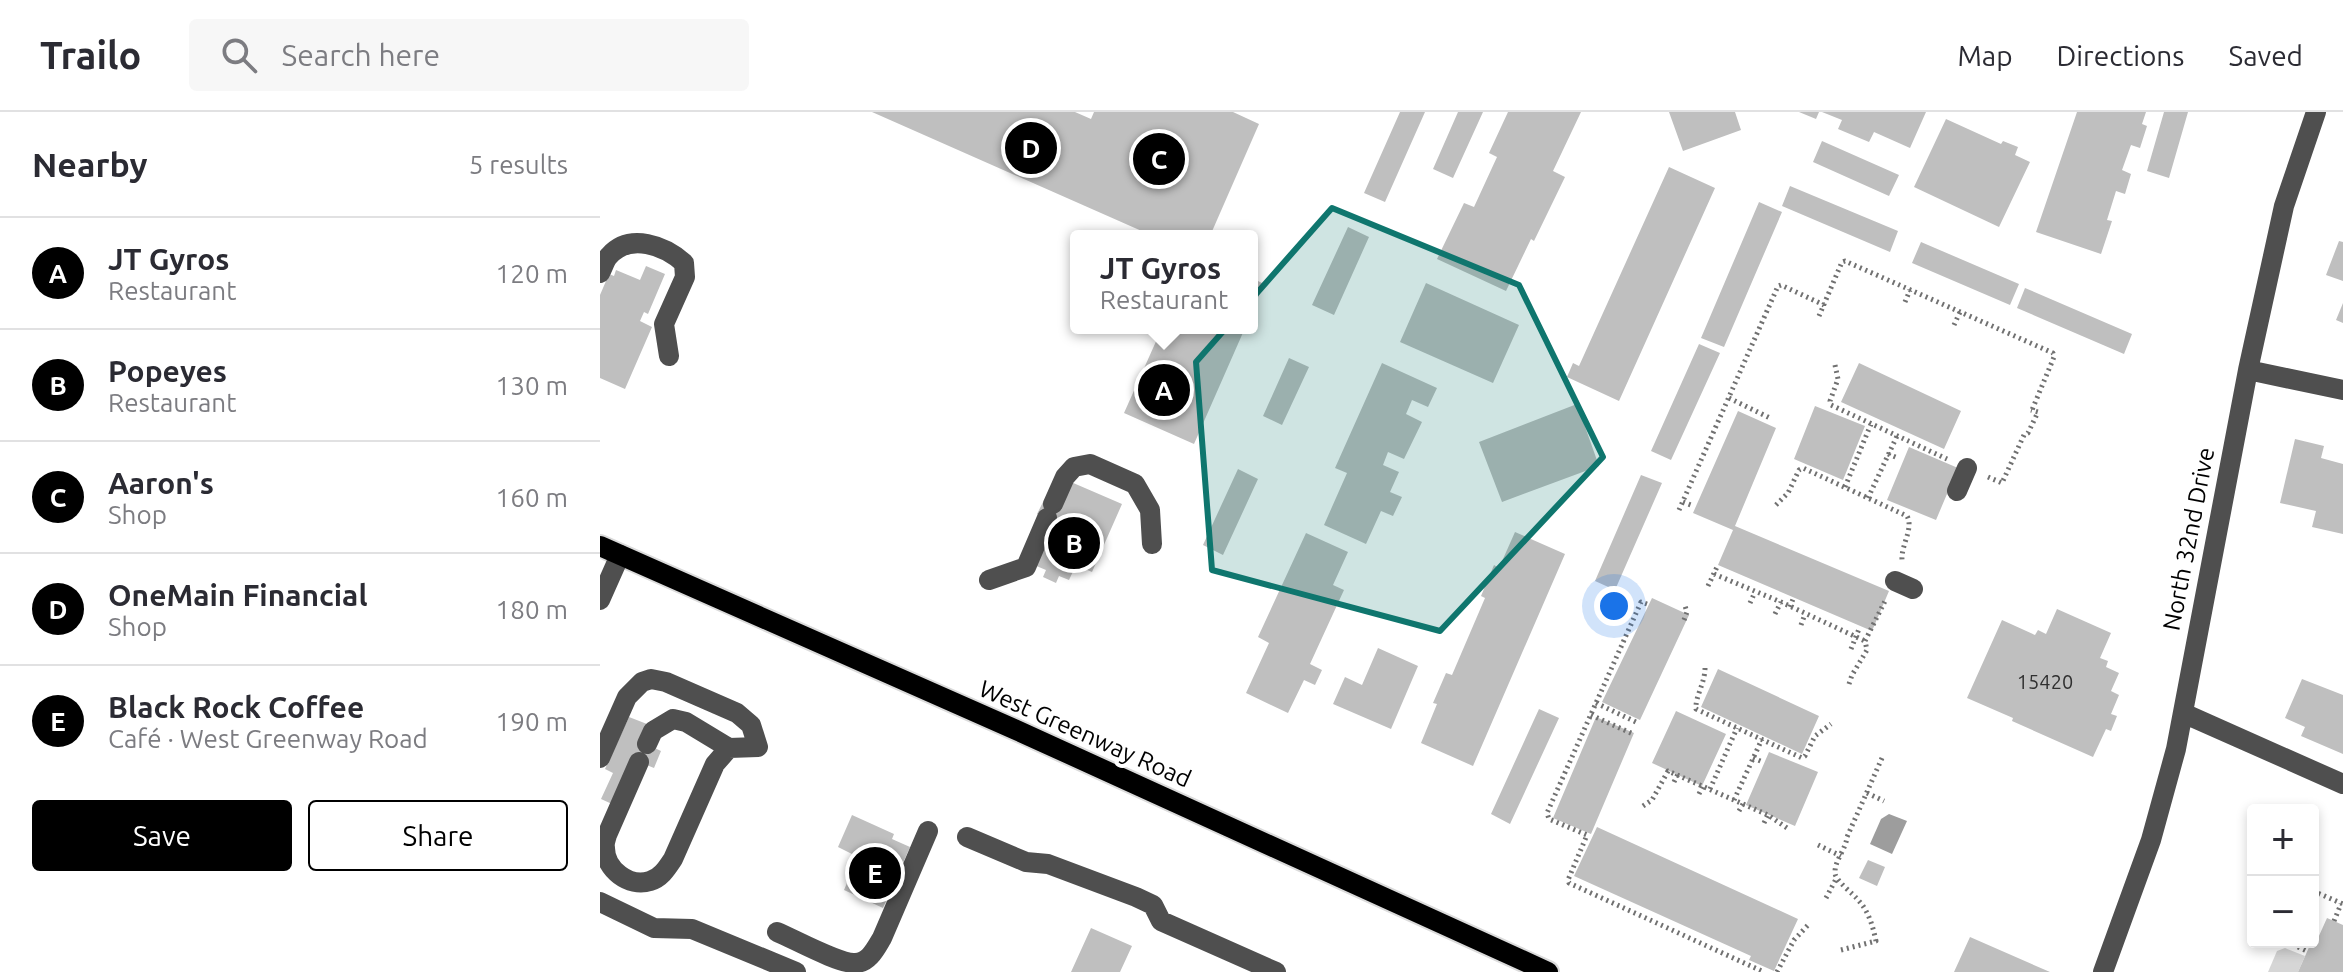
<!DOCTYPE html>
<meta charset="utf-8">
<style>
:root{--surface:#fff;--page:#f7f7f7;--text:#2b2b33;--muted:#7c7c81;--line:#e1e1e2;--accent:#000}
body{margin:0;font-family:Ubuntu,sans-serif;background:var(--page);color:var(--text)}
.controls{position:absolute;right:24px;bottom:24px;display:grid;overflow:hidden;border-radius:8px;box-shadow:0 4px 12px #0003}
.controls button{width:72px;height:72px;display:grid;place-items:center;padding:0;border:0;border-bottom:2px solid var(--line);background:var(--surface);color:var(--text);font:40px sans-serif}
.you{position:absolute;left:1014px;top:494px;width:28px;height:28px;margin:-20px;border:6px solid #fff;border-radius:50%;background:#1a73e8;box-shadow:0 0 0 12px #1a73e833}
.badge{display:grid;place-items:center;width:52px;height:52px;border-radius:50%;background:var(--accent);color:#fff;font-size:26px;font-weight:700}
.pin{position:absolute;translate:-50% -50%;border:4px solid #fff;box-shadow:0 2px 8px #0006}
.popup{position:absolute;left:470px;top:118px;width:188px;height:104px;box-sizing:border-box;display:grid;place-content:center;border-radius:8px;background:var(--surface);filter:drop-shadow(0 2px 6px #0005);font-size:26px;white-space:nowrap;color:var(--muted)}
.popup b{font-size:30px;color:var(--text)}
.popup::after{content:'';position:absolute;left:50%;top:100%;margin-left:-16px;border:16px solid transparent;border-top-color:var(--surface)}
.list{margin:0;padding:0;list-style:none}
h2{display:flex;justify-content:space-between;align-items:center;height:104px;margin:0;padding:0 32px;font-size:34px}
h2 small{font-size:26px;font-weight:400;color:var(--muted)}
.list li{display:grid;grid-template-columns:52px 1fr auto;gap:24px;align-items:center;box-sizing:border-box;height:112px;padding:0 32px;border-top:2px solid var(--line)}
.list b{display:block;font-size:30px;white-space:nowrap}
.list p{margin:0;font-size:26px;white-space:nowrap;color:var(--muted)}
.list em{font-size:26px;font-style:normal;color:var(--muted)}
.actions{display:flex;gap:16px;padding:24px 32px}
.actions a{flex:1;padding:18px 0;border:2px solid var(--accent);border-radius:8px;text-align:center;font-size:28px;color:var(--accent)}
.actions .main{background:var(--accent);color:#fff}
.icon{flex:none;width:44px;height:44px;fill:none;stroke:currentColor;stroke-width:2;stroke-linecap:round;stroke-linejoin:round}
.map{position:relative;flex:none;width:1743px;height:860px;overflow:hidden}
header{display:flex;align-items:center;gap:48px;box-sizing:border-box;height:112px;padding:0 40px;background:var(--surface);border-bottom:2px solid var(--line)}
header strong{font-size:38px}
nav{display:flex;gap:44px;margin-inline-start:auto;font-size:28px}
.search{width:560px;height:72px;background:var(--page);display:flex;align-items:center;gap:20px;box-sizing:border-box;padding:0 28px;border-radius:8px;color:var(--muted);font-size:30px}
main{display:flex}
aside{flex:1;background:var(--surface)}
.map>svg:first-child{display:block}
.green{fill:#d6d6d6}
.water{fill:#9d9d9d}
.building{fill:#bfbfbf}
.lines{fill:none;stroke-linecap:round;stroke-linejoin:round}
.major-casing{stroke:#dbdbdb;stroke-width:24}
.path{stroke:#717171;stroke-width:5;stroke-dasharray:2 4;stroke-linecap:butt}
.minor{stroke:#4f4f4f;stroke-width:20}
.major{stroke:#000;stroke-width:20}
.marked{fill:#0f766e;fill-opacity:0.2;stroke:#0f766e;stroke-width:6;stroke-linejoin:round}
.labels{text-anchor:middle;stroke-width:8;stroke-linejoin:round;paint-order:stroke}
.number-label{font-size:20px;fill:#303030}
.street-label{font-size:24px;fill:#000;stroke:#fff}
</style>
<header>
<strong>Trailo</strong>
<div class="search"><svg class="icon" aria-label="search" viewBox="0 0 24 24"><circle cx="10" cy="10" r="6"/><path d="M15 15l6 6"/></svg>Search here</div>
<nav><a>Map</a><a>Directions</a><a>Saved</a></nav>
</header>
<main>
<aside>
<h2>Nearby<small>5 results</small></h2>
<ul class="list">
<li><span class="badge">A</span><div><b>JT Gyros</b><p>Restaurant</p></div><em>120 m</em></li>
<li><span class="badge">B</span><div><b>Popeyes</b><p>Restaurant</p></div><em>130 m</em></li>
<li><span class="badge">C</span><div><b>Aaron's</b><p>Shop</p></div><em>160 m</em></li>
<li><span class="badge">D</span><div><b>OneMain Financial</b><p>Shop</p></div><em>180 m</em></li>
<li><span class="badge">E</span><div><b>Black Rock Coffee</b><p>Café · West Greenway Road</p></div><em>190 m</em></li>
</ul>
<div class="actions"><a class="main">Save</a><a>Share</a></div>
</aside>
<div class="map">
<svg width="1743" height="860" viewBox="0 0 1743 860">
<rect width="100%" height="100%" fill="#fff"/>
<path class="green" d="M1685,836L1705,844L1698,860H1668L1677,839Z"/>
<path class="water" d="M1289,702L1307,709L1292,742L1270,732L1281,707Z"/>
<path class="building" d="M272,0H475L491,7L494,0H633L659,12L610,124H553Z
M800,0H825L785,90L764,81Z
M858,0H883L853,66L833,57Z
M908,0H981L953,59L965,65L934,129L931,127L906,179L837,147L864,91L874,95L897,45L889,41Z
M1069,0H1135L1141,18L1083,39Z
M1199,0H1219L1216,7Z
M1222,0H1326L1310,36L1274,20L1269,30L1238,17L1242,8Z
M1477,0H1546L1542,12L1547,14L1540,36L1531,33L1522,58L1531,62L1525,82L1516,79L1507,108L1512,109L1501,142L1436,120Z
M1564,0H1588L1569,66L1547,59Z
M1346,7L1401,32L1403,29L1418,35L1415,43L1430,50L1399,115L1314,75Z
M1222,29L1299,63L1289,84L1213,50Z
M1069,55L1115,76L1019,289L967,265L973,251L979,254Z
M1190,74L1298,119L1290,140L1182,94Z
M1159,90L1182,100L1124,235L1101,226Z
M748,115L769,125L734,203L712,193Z
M1739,129L1743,130V169L1726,163Z
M1321,130L1419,172L1410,193L1312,151Z
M46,154L65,162L48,202L44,200L40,209L52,215L25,277L0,266V183L9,162L14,164L16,158L40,168Z
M652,166L664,172L652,199Z
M826,171L919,213L893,271L800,230Z
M1425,176L1532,222L1524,242L1417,196Z
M1743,191V211L1736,208Z
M562,216H645L594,332L524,301Z
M1099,232L1120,241L1071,348L1051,339Z
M689,246L709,255L682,313L663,304Z
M782,251L837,276L828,295L812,288L806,302L822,310L804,347L788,340L783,353L799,360L790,380L802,385L793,404L781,399L766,432L724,413L747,361L735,356Z
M1259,251L1361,299L1344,337L1241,290Z
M977,292L999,354L902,390L879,330Z
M1215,294L1265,314L1243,368L1194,347Z
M1138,299L1176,316L1135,414L1289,479L1272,519L1118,453L1133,418L1093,401Z
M1695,327L1724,334L1721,346L1743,352V422L1712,415L1716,399L1680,391Z
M1309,335L1358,356L1336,408L1287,388Z
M638,357L658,367L623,443L603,433Z
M1041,363L1062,371L1015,478L995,469Z
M471,370L522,392L492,460L476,453L469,468L459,464L456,471L443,465L446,458L434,453L454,409L437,402L444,388L460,395Z
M915,420L965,442L873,654L821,631L837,592L833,591L846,561L852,563L885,486L881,484L894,453L899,456Z
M706,421L748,440L733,473L744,478L710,552L722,558L715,573L704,568L688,601L646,581L669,531L658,525Z
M1052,486L1089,503L1040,608L1002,590Z
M1457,497L1511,521L1500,546L1508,549L1506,555L1519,561L1511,579L1519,583L1511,602L1517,604L1511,619L1506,617L1493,645L1412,609L1413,606L1367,586L1402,508L1435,523L1438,518L1446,522Z
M778,536L818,554L791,617L733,592L745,565L762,573Z
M1118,557L1219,604L1202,642L1101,595Z
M1702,567L1743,583V642L1701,624L1705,615L1685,606Z
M939,597L959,606L910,712L891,702Z
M1076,599L1126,622L1102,674L1052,651Z
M29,605L47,612L40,629L61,639L54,656L32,647L12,692L1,687L13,661L5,657Z
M996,605L1034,621L991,722L953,706Z
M1169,640L1218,660L1195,714L1146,693Z
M252,703L294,722L292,727L310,735L283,796L244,778L258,745L238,735Z
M997,715L1198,807L1174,859L1149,848L1151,844L974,764Z
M1268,748L1285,755L1277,774L1259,766Z
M1727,806L1743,813V860H1698L1710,833L1714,835Z
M491,816L532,834L520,860H471Z
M1370,825L1450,860H1354Z"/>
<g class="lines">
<defs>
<path id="major" d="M0,434L414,617L948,860"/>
</defs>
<use href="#major" class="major-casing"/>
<path class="path" d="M1305,190L1310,178
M1219,204L1242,150L1245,149L1453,241L1454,245L1432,298
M1354,213L1360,200
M1235,253L1238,267L1230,289L1231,293L1347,347
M1129,286L1172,307
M1288,342L1298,346
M1388,365L1402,371L1424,323L1428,321L1438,300L1431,298
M1245,375L1271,312
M1268,386L1297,324
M1083,390L1091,393
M1176,393L1188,381L1199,358L1203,356L1307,404C1314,416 1301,433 1302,448
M1079,398L1178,174L1181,173L1224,193
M1114,462L1181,490L1265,529
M1108,474L1117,455
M1150,491L1155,480
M1047,492L1041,490L947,701L949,707L987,723L968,768L969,771L1164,860
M1190,495L1193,487
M1175,502L1181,490
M1084,508L1087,500L1084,491
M1201,513L1205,502
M1251,537L1259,517
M1105,556C1105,571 1095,585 1096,597L1202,646L1205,644L1215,624L1231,612
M1249,572L1252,563L1267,538L1265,529L1286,487
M996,591L1038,611
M991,603L1033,622
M1153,646L1163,650
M1074,670L1078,662
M1110,677L1137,616
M1267,681L1284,689
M1099,682L1103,674
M1134,688L1162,627
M1043,694L1052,688L1068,659L1168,703L1190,718
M1139,699L1143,692
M1164,711L1168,703
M1218,733L1241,744
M1713,779L1743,792
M1226,786L1236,767
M1734,809L1741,792
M1687,830L1707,839
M1241,838L1276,829C1273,815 1269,800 1259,789C1254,782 1234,768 1235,760C1235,748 1246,737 1247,725L1282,646
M1177,860L1194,828L1209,812"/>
<path class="minor" d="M0,161C3,156 5,148 9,144C30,120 65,134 84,151L85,165L64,212L69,244
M1648,258L1743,278
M1357,379L1367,356
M453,392L465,365L474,355L490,352L535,372L550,398L552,432
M389,468L426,455L447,406
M1295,469L1313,477
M0,488L20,443
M1583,601L1743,672
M0,646L27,585L42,570L51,567L66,570L137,601L151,613L158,635L129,636L86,610L73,607L53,619L47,632
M39,650L7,723C6,727 4,731 5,736C5,757 29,776 50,769C61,766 67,756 73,747L115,652L129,636
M367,725L426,750L448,752L536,785L553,793L561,809L676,860
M0,790L54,816L92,817L196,860
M177,820C194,827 239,852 255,851C269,851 276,836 282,826L328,719
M1503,860L1551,728L1576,637L1648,258L1684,94L1716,0"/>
<use href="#major" class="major"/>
</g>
<path class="marked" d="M732,96L919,173L1003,345L840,519L612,458L596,250Z"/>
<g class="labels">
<g class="number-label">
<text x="1445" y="577">15420</text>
</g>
<g class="street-label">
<text transform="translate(1589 427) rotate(-79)" y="8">North 32nd Drive</text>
<text transform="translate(485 622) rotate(24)" y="8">West Greenway Road</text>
</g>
</g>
</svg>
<div class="controls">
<button>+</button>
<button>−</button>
</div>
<div class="you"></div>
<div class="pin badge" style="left:564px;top:278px">A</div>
<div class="popup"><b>JT Gyros</b>Restaurant</div>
<div class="pin badge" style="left:474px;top:431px">B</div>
<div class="pin badge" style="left:559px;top:47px">C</div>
<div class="pin badge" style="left:431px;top:36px">D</div>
<div class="pin badge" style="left:275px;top:761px">E</div>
</div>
</main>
